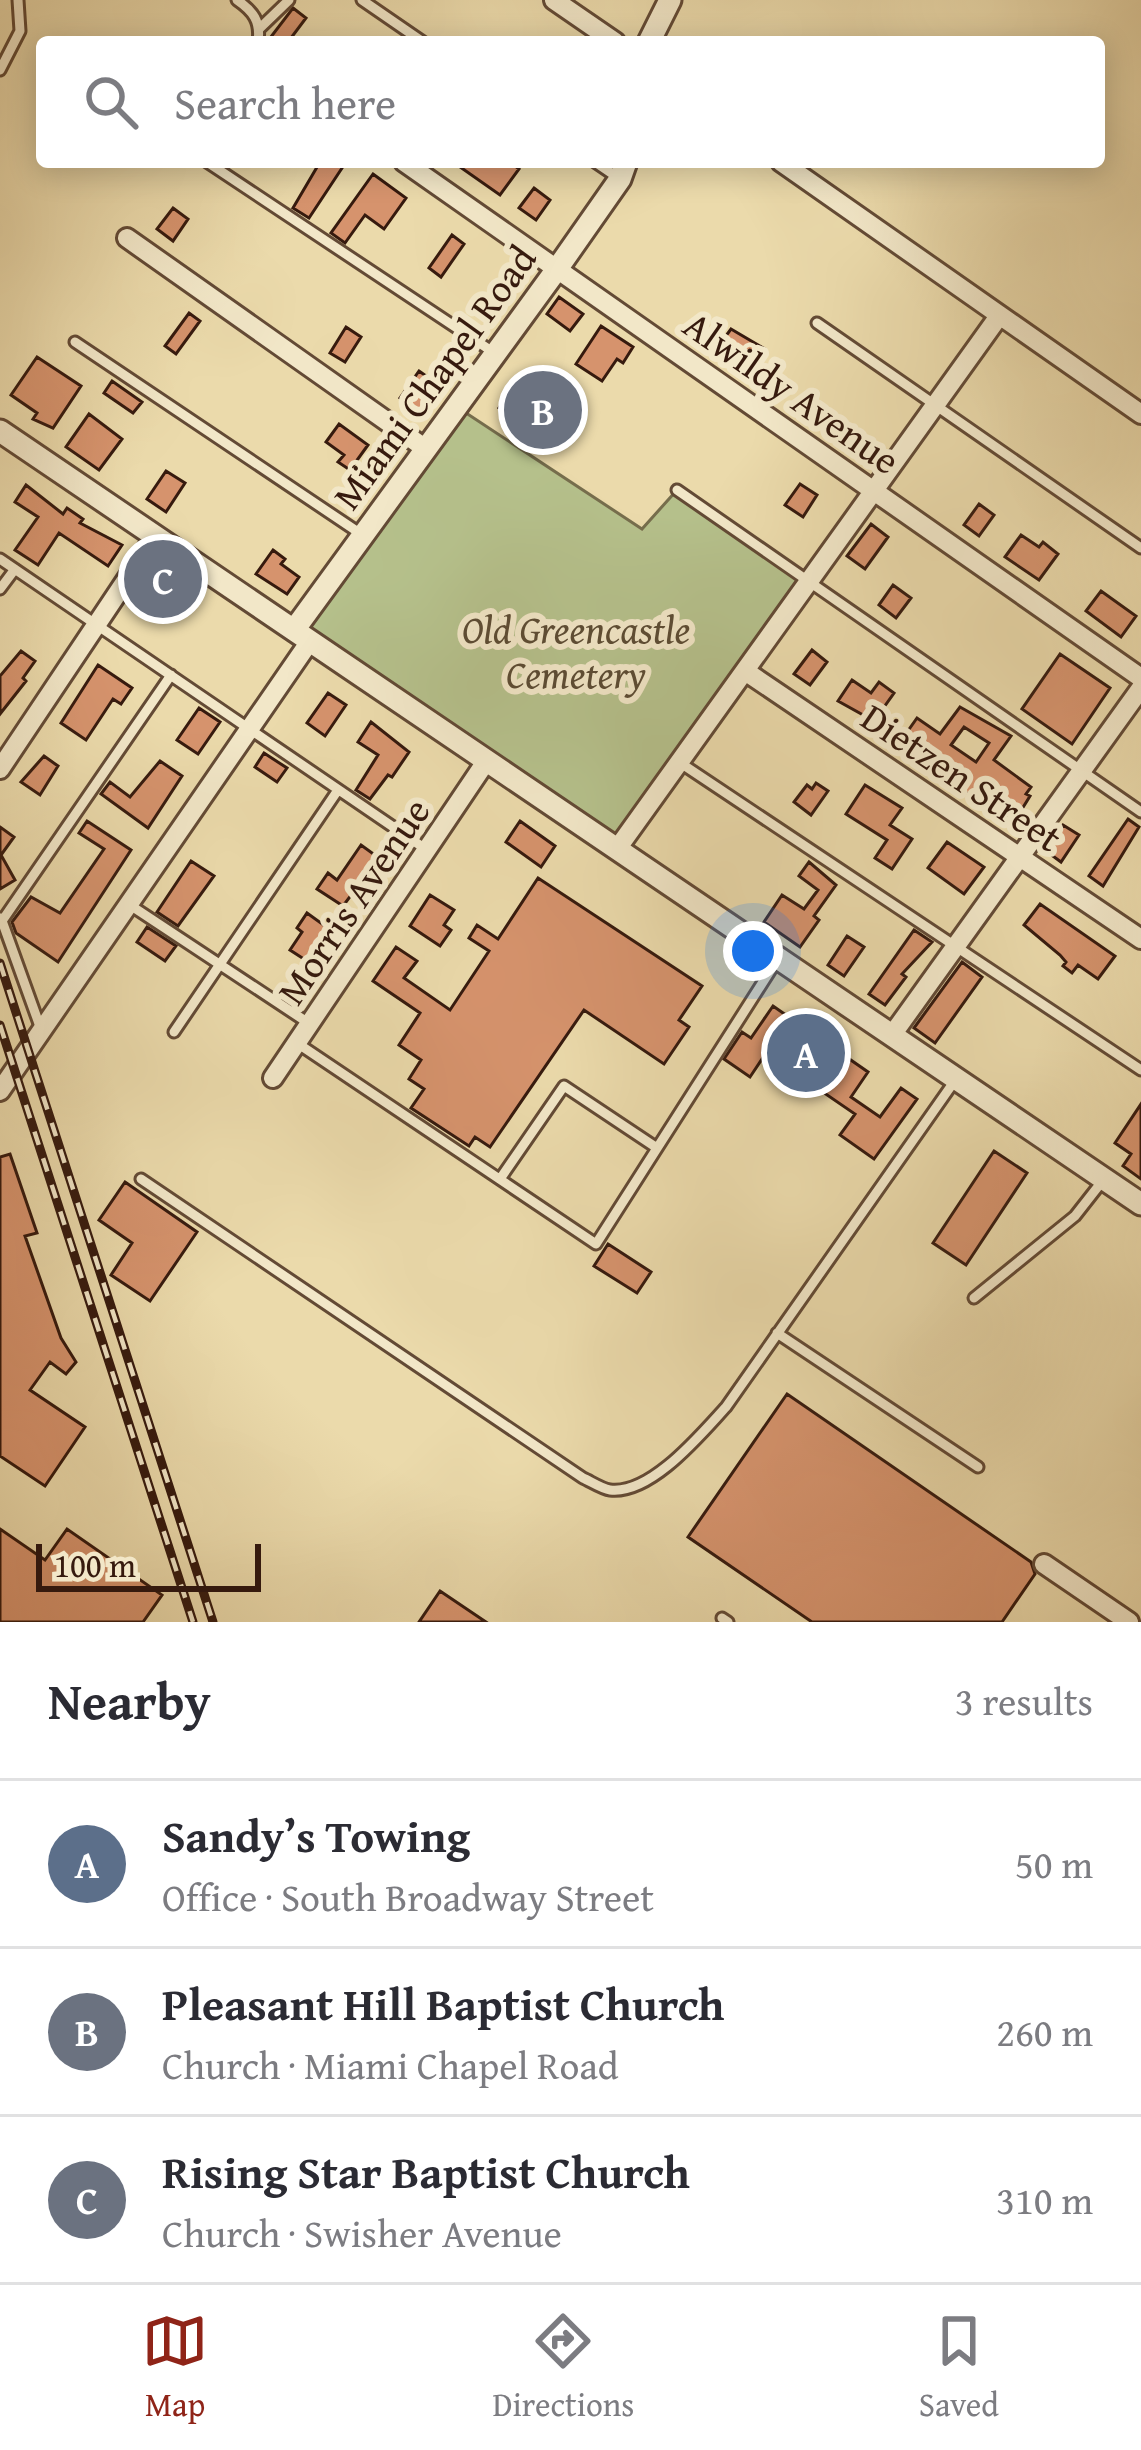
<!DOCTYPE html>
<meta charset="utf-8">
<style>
:root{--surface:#fff;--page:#f2f2f3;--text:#2b2b33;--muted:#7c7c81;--line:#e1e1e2;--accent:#8f2418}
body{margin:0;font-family:"Gentium Book Plus",serif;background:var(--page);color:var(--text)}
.scale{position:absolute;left:36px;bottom:30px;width:225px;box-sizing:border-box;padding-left:12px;border:6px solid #361a0e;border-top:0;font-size:33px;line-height:42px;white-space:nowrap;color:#361a0e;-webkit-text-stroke:9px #f2e7c8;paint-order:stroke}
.you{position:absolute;left:753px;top:951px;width:42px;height:42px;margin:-30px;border:9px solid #fff;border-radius:50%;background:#1a73e8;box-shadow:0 0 0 18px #1a73e833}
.badge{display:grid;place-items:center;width:78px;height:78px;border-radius:50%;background:var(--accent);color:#fff;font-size:39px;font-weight:700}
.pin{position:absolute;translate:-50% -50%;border:6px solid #fff;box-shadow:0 3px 12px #0006}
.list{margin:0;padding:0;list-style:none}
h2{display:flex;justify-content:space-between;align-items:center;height:156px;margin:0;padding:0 48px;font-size:51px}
h2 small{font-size:39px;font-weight:400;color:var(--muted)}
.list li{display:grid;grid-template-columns:78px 1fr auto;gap:36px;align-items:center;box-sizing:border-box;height:168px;padding:0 48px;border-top:3px solid var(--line)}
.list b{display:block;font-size:45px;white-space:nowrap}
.list p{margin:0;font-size:39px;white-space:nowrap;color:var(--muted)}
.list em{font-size:39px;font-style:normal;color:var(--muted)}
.icon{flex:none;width:66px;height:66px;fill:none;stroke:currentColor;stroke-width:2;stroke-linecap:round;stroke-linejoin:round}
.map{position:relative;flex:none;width:1141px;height:1622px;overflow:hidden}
.search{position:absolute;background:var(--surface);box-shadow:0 6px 30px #0003;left:36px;right:36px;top:36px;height:132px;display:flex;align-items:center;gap:30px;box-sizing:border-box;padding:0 42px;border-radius:12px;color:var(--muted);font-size:45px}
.sheet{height:660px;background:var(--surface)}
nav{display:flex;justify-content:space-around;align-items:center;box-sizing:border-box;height:168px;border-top:3px solid var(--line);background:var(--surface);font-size:33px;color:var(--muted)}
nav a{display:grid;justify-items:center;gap:6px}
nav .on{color:var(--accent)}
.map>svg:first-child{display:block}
.green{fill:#b5c08b;stroke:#766d4c;stroke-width:3}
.building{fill:#d6936d;stroke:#361a0e;stroke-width:3;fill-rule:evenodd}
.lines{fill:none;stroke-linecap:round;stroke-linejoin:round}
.service-casing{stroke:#634a35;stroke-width:15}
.minor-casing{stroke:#634a35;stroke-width:24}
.tertiary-casing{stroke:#634a35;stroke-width:27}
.service{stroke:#f2e7c8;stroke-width:9}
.minor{stroke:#f2e7c8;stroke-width:18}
.tertiary{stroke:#f2e7c8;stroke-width:21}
.rail-casing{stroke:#361a0e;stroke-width:9}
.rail{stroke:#f2e7c8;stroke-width:4.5;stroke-dasharray:14;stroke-linecap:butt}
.labels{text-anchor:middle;stroke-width:12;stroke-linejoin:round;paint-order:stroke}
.street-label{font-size:39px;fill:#361a0e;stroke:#f2e7c8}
.park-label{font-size:39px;font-style:italic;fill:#5c4c34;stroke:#f2e7c8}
</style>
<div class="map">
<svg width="1141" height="1622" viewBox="0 0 1141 1622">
<rect width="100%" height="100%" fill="#ebdaab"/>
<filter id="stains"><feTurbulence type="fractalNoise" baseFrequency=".00167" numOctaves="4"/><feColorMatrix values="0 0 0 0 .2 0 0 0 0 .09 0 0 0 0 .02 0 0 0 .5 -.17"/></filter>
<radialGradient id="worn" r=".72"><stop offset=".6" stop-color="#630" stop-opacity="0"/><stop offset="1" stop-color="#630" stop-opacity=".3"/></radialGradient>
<path class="green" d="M457,407L642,529L677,490L810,580L617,849L294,630Z"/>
<path class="building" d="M293,8L306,18L288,42H267Z
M320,162H346L309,218L293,208Z
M453,162H510L519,169L500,195Z
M373,174L406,198L384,229L365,215L345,243L331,233Z
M534,188L550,200L536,220L519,208Z
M173,208L188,219L173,241L157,229Z
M452,235L464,244L441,277L429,268Z
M559,297L583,314L570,331L547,314Z
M189,313L200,321L176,354L165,346Z
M601,326L633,347L623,363L617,359L602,381L576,364Z
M346,327L361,337L345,362L330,353Z
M731,329L765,349L749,370L743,365L740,370L714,352Z
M37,357L81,386L53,428L33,419L37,413L11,395Z
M419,371L439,385L419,412L400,398Z
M518,379L532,389L534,386L569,411L546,445L499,408Z
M112,381L142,402L133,413L104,393Z
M89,414L122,439L99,470L66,447Z
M339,424L368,445L350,470L338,462L344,455L326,442Z
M166,471L185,483L166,512L147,499Z
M800,484L817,495L803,517L785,505Z
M26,485L63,514L67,508L83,519L80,523L122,545L108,566L59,533L38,565L15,550L38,517L15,502Z
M979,504L994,515L979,536L964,525Z
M871,524L888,537L865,569L847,556Z
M1021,535L1039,547L1043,542L1058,554L1039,580L1005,557Z
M273,550L285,559L281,564L299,577L287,594L256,574Z
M158,561L178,575L159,603L141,585Z
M893,585L911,598L896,618L879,605Z
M1101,591L1136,616L1121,637L1086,611Z
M812,650L827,662L810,685L794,674Z
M21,651L35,661L23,678L26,681L0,714V676Z
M1060,654L1110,688L1072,744L1022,709Z
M98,665L132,688L121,704L113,699L86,740L61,723Z
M852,680L871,693L879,682L894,693L874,721L838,701Z
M328,693L346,705L325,736L307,723Z
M960,707L1011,736L994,760L1031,787L1026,794L1030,796L1014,822L960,789L915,751L912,755L898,745L917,718L940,734ZM964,727L989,743L976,762L951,745Z
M199,708L220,722L198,754L177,740Z
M371,722L409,752L392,777L388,775L370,799L356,790L378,755L358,742Z
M264,753L287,768L277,782L255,767Z
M44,756L58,766L40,795L21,782Z
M160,761L182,776L148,828L101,794L110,782L130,797Z
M816,783L828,791L811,815L794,802L807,785L812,789Z
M865,785L902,808L890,825L912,839L892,869L875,858L887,840L846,814Z
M1128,819L1139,827L1103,886L1089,876Z
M87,821L131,850L58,962L16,933L12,922L31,897L60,913L104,849L79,833Z
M520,821L555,846L541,867L506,842Z
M1063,825L1079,835L1061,862L1046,851Z
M0,827L14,837L1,855L15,880L0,889Z
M947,842L984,867L964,894L928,868Z
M361,845L379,858L343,906L317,889L328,873L337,880Z
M191,861L214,876L178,926L157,912Z
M809,862L836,885L814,916L819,920L800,947L764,922L782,895L804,909L818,890L799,876Z
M538,878L702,986L679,1020L689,1027L664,1064L584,1010L490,1147L475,1137L469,1146L411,1108L424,1089L409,1079L421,1060L399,1045L420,1013L373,981L396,947L417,961L404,978L450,1010L489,951L469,938L477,925L498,939Z
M430,895L454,910L444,925L451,930L440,946L410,926Z
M1040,904L1115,956L1098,979L1078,965L1072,973L1063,966L1066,962L1060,955L1024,925Z
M307,913L332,931L310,963L290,950L302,932L297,928Z
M147,927L176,946L165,961L137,942Z
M914,930L932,942L902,974L906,977L885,1005L869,994Z
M847,936L864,947L844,976L828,965Z
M962,962L982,977L935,1043L914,1028Z
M773,1006L868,1072L851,1097L880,1117L901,1088L917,1099L874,1159L840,1135L855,1114L766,1053L750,1077L724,1059L742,1032L751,1038Z
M1141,1104V1179L1123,1166L1131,1154L1115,1143Z
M994,1151L1027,1173L966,1265L933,1243Z
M10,1154L37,1233L25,1236L61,1338L76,1362L66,1374L50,1362L30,1390L85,1427L45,1486L0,1456V1157Z
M125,1182L197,1232L150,1301L111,1275L132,1243L99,1220Z
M608,1244L651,1272L637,1293L594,1266Z
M787,1394L1031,1562L1035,1574L1002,1622H812L688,1537Z
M0,1529L45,1560L67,1529L162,1595L143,1622H0Z
M440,1591L486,1622H419Z"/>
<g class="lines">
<defs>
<path id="service" d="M237,0C253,11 261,21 258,42
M362,0L423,42
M260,28L289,0
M0,70L20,31L18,0
M207,162L496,354
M595,162L620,179
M817,323L1141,548
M75,342L364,536
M677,490L1141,812
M0,559L427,850
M0,589L15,569
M679,762L1141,1070
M130,905L310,1024
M1,918L42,1032
M2,921L171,675
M174,1032L338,790
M297,1043L596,1244L777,960
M141,1179L583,1478C590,1481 602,1489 610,1490C651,1495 701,1434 726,1407L956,1079
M500,1179L564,1086L657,1148
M974,1298L1075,1216L1104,1179
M777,1333L978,1467
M722,1618L728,1622"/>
<path id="minor" d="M554,0L615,42
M404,162L1141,678
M781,162L1141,414
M127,238L426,449
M745,671L1141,939
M0,769L155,537
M617,849L999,316
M892,1035L1141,688
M273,1078L487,760
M0,1091L310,641
M1044,1564L1129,1622"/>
<path id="tertiary" d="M649,42L670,0
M0,431L1141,1204
M294,630L557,269L620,179L626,162"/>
</defs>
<use href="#service" class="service-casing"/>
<use href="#minor" class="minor-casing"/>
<use href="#tertiary" class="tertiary-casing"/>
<use href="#service" class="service"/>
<use href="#minor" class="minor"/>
<use href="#tertiary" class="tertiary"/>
<defs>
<path id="rail" d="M0,963L213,1622
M0,1025L193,1622"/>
</defs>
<use href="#rail" class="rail-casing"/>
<use href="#rail" class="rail"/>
</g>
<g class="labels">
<g class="street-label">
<text transform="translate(434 377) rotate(-54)" y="14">Miami Chapel Road</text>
<text transform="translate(792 392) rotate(35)" y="14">Alwildy Avenue</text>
<text transform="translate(962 777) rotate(34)" y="14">Dietzen Street</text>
<text transform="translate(353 901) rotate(-56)" y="14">Morris Avenue</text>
</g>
<g class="park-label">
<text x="576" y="643">Old Greencastle<tspan x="576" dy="45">Cemetery</tspan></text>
</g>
</g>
<rect width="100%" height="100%" filter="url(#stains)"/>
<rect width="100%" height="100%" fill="url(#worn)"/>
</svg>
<div class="scale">100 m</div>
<div class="you"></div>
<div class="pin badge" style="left:806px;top:1053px;background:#5c6f8a">A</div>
<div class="pin badge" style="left:543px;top:410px;background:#6b7280">B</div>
<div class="pin badge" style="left:163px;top:579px;background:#6b7280">C</div>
<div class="search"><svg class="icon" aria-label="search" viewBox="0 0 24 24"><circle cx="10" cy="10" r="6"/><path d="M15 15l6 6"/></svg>Search here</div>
</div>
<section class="sheet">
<h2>Nearby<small>3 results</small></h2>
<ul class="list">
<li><span class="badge" style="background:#5c6f8a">A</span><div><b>Sandy’s Towing</b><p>Office · South Broadway Street</p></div><em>50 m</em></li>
<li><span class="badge" style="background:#6b7280">B</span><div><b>Pleasant Hill Baptist Church</b><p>Church · Miami Chapel Road</p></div><em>260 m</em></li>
<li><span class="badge" style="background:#6b7280">C</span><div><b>Rising Star Baptist Church</b><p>Church · Swisher Avenue</p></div><em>310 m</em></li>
</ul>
</section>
<nav>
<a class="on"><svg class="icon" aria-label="map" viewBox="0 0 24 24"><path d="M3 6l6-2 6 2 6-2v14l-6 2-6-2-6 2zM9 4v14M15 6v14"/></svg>Map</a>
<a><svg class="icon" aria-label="directions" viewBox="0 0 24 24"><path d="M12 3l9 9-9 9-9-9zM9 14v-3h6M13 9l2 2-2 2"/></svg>Directions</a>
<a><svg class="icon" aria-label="saved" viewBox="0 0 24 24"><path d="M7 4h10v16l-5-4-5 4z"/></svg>Saved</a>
</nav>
